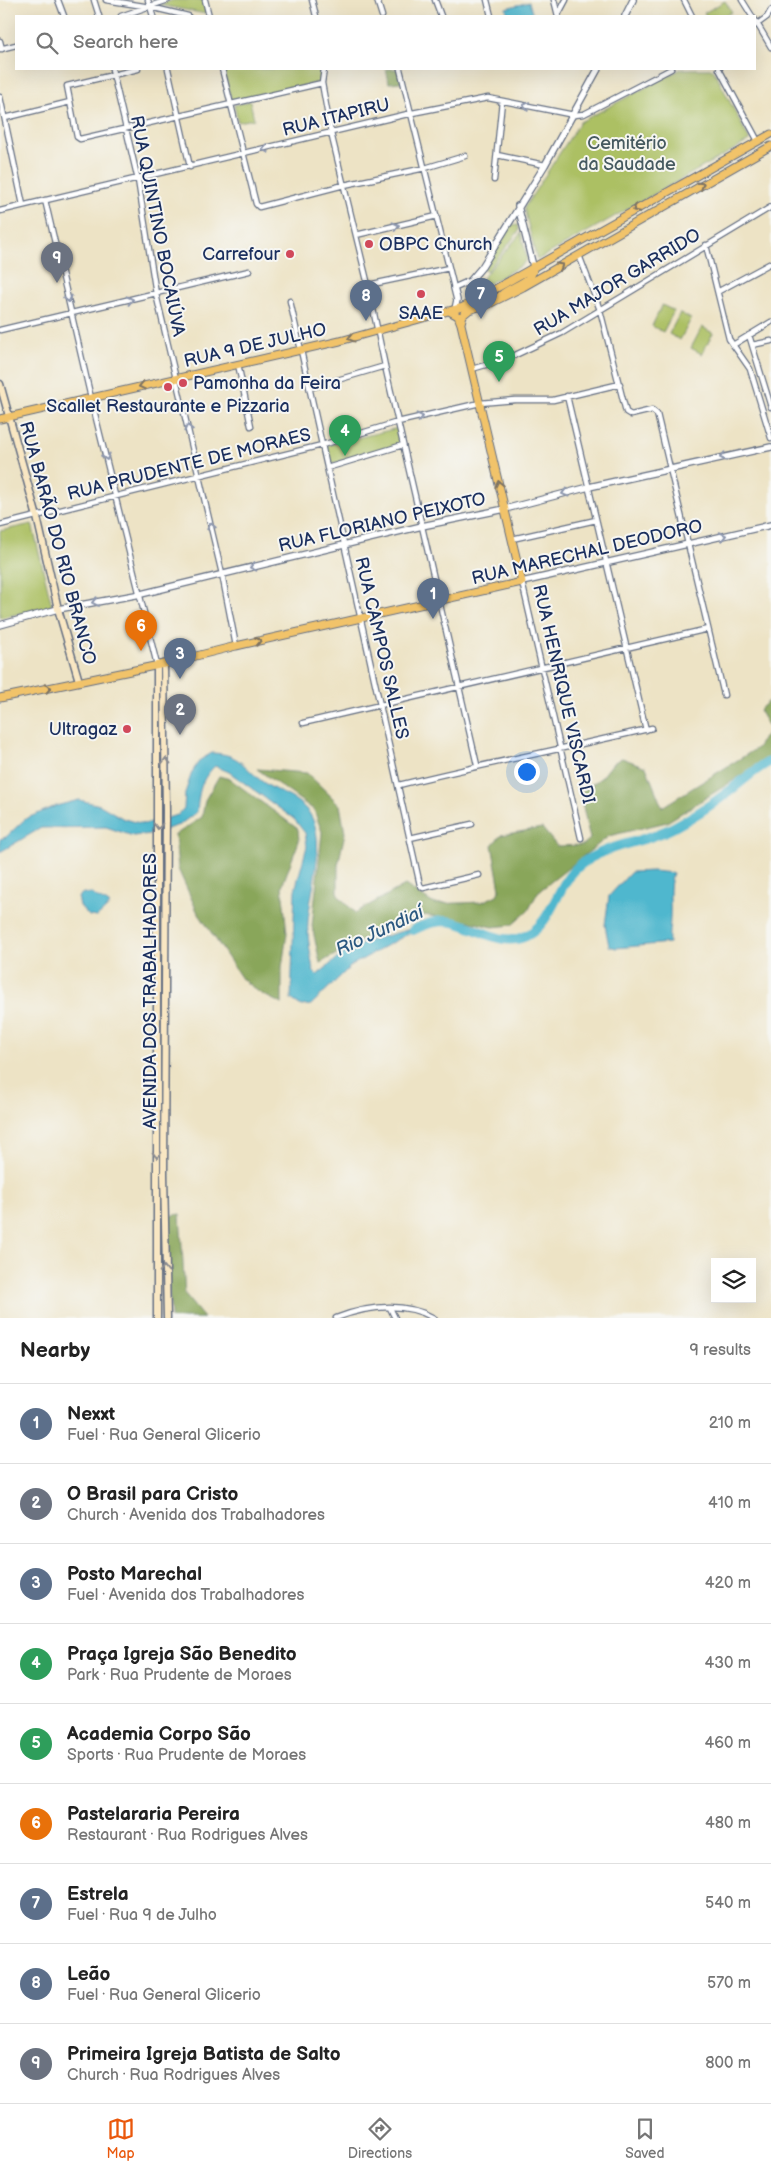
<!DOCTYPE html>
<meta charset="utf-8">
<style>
:root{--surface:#fff;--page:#f2f2f2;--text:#222;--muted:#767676;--line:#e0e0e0;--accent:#ea580c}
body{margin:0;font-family:"Balsamiq Sans",sans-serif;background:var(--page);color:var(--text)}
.controls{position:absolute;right:15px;bottom:15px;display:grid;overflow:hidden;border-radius:0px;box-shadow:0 5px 20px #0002}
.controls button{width:45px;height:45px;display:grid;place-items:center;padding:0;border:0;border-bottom:1px solid var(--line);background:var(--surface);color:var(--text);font:25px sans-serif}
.you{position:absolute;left:526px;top:771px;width:18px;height:18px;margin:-12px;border:4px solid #fff;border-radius:50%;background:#1a73e8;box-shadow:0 0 0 8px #1a73e833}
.badge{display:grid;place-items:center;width:32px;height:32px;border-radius:50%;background:var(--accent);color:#fff;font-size:16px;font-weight:700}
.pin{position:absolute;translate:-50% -41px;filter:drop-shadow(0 1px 2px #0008)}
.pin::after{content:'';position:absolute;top:26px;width:18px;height:15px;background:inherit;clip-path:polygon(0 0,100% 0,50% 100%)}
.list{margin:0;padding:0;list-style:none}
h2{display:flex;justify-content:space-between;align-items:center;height:65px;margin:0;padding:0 20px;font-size:21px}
h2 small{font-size:16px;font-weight:400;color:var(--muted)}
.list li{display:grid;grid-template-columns:32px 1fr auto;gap:15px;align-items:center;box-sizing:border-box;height:80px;padding:0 20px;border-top:1px solid var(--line)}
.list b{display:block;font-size:19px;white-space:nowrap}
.list p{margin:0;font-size:16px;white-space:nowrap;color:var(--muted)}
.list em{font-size:16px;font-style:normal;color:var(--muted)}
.icon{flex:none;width:28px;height:28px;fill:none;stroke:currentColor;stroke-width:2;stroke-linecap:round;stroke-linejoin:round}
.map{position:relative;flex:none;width:771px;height:1318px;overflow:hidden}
.search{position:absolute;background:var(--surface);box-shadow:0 5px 20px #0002;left:15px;right:15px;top:15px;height:55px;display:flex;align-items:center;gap:12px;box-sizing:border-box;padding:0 18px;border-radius:0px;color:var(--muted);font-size:19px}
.sheet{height:785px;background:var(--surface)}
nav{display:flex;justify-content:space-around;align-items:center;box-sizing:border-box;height:70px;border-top:1px solid var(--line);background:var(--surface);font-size:14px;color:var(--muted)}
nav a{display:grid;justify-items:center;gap:2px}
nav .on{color:var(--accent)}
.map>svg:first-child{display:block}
.green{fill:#acc064;stroke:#647861}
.forest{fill:#89a65a;stroke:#526a5c}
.water{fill:#50b7ce;stroke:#367396}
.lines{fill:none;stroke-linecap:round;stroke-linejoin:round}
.river{stroke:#50b7ce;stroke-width:10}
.minor-casing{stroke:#646e82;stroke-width:7}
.tertiary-casing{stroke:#646e82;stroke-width:8}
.secondary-casing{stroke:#646e82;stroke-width:9}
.primary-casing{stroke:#646e82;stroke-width:9}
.minor{stroke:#fff;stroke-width:4.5}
.tertiary{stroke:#fff;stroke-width:5.5}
.secondary{stroke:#f9e7c3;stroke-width:6}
.primary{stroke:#f1c36a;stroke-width:7}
.oneway{stroke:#8d97ae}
.oneway2{stroke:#7b7263}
.oneway3{stroke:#8a8b90}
.poi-dot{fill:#d1495b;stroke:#f6f6f2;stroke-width:2}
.labels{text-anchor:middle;stroke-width:4;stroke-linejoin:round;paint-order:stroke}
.street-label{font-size:18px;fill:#1b2f5e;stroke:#f6f6f2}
.park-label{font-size:18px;fill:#465a60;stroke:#f6f6f2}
.poi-label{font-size:18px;fill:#1b2f5e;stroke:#f6f6f2;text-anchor:start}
.water-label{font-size:19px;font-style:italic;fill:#2b5880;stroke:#f6f6f2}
</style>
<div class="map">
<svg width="771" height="1318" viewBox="0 0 771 1318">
<rect width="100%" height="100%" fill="#f6f6f2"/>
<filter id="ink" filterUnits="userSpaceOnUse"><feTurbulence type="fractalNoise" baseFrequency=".02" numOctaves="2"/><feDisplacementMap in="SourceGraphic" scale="10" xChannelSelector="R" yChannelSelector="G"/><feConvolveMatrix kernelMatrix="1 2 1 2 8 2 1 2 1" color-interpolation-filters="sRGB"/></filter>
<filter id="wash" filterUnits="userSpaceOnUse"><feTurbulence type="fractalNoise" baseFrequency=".0096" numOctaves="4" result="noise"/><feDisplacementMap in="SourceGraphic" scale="20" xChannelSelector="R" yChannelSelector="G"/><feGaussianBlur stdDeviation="1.12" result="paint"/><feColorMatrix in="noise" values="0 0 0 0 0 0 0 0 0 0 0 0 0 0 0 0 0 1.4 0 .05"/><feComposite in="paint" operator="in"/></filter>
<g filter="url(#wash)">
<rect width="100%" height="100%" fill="#ede3c5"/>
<path class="green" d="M173,0H203L206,14L160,5Z
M725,1L732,12L724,16H706L704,13Z
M223,69H324L321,82L232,102Z
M681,69H713L749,139V141L537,260L524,208L580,122Z
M250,101L254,119L238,122L234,105Z
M512,224L518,225L519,231L487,271L484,269Z
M521,233L527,259L522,265L484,286L479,284L480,281Z
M662,305L674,311L663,332L652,326Z
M680,313L691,319L680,340L669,334Z
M702,327L713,333L702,354L691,348Z
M398,428L403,445L329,465L324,446Z
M32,524L52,606L0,618V531Z"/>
<path class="forest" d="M386,69H398L401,82L389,83Z
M771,699V757L667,822L609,836L538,892L528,911L512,925L493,927L471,922L423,915L368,937L320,963L312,926L322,832L314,810L257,769L307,773L340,805L345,833L338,865V895L355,913L405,885L434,904L482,902L497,895L500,889L492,845L501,835L542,828L557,846L583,845L590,839L580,793L602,777L613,763L622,758L646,767L662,807L757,748L770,729L759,710Z
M219,776L230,779L298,829L299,841L282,886L287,933L282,967V1004L260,993L242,979L197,911L178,869L175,835L202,817L205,800Z
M180,1214L185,1295L204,1318H171L164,1217Z"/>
<path class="water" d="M529,2L533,16H508L506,8Z
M212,753C241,754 243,767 263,782C276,792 294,796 305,808C330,832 310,891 308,922C307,937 311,955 313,971L317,975L343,954L368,941L424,925L352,965L311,1005L301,1006L291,999L295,890L307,846L305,833L294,819L229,772L215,766C200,780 199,792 197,812L179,825L151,834L133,836L106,827L41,828L0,852V839L6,837L25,819L56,806L79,800L100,805L124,819L144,824L178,815L184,808L185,793L192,772L200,760Z
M653,871L673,873C668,887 671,904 670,918C670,927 668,934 669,943L616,948L609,946L605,925L609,896L631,872Z
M83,893L93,894C98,900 105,900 110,905L97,917L89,916L80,906L78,897Z"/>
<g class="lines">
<path class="river" d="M413,930C423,925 434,921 446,921C472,922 499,949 526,936C554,922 556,884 580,865C608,843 643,844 674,827C693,817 714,803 731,790C744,780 756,768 771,761"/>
</g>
</g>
<g filter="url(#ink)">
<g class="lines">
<defs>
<path id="minor" d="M58,0L64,16
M94,0L99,16
M106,0L150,7L188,16
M148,0L153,16
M205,0L209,16
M312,0L316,16
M377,0L382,16
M435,0L441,16
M487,0L491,16
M554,0L558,16
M684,0L692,16
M742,0L752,16
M558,15L566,0
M121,16L168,0
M755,20L771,47
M756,25L767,17L771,10
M0,41L2,49
M0,49L16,45
M112,69L138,180L156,294L222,574L236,646
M138,69L67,86L77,137L80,139L322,83
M168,69L190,167
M222,69L256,204L259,207L344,185L425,168L465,156
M324,69L322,83L331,133L368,285L385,366L477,765
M400,69L454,288
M719,69L758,141
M0,97L23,205
M5,118L70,102
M497,155L545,165
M494,180L502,101
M45,200L91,398L157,665
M0,211L412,113L488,98L574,115L584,114L671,69
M356,235L437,216
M706,245L729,339L750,369L771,438
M579,255L600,310L626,412L631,415L652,410L657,414L724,695
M368,285L449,268
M719,291L771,263
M290,301L420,885L423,888L479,875
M0,330L249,271
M749,335L771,407
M733,345L771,322
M752,345L771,341
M238,364L251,426
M472,369L509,358L562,333L771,207
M310,388L385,366
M567,396L646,730
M327,468L403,445
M0,525L322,445L398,422L480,403L515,400H553L620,384
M512,539L596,520
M522,582L581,838
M303,723L708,629
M399,785C483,764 568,748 652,728
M410,838L472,824
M390,1308L395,1318
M336,1318C368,1306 403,1301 434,1318"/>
<path id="tertiary" d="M625,16L633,0
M518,206L533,266
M455,309L457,300L454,288L470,281L482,267L545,165L598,69
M522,582L771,525
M0,625L58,609L141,594L422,526L505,509L589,487L771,447"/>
<path id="secondary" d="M0,384L37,517L58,609L79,681
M164,664L166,810L164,1174L167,1318
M157,1318V665"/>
<path id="primary" d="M500,296C510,285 535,283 533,266
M461,323L463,315L469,310L489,304L523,287L771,146
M0,419L340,341L463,307L771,134
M0,698L164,664L236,646L522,582L461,324L458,316L449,311"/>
</defs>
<use href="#minor" class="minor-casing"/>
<use href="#tertiary" class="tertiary-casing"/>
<use href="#secondary" class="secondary-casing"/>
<use href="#primary" class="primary-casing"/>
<use href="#minor" class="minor"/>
<use href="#tertiary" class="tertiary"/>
<use href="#secondary" class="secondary"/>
<use href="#primary" class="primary"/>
</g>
<defs><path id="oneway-chevron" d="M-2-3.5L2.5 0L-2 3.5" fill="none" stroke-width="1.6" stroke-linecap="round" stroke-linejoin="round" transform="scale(1.25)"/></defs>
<g class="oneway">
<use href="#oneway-chevron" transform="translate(526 106) rotate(-170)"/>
<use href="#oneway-chevron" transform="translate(265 149) rotate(166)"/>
<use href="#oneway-chevron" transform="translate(396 226) rotate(-14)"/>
<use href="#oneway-chevron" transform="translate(68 299) rotate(77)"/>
<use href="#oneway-chevron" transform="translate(130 300) rotate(-13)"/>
<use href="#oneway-chevron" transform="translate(420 417) rotate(-13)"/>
<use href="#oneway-chevron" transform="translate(188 428) rotate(-103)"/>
<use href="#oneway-chevron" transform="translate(106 457) rotate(76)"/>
<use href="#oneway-chevron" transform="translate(723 457) rotate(168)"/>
<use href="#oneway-chevron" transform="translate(565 493) rotate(165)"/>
<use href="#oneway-chevron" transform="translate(211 526) rotate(-103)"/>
<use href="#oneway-chevron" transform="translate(723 536) rotate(-12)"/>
<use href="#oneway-chevron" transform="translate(253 567) rotate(167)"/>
<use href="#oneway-chevron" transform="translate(95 602) rotate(169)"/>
</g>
<g class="oneway2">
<use href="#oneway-chevron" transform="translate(701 185) rotate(-31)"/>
<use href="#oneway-chevron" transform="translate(636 209) rotate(151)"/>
<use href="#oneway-chevron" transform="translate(560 266) rotate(-30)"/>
<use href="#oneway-chevron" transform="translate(351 338) rotate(165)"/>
<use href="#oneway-chevron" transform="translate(142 386) rotate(167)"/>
<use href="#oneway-chevron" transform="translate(499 484) rotate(-103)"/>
<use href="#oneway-chevron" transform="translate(258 641) rotate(-12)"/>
<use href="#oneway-chevron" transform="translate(48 688) rotate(-12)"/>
</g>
<g class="oneway3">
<use href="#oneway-chevron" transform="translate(166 761) rotate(-91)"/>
<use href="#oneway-chevron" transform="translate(158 826) rotate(91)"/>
<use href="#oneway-chevron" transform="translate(157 1155) rotate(90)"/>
<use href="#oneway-chevron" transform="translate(164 1269) rotate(-91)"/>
</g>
</g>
<g class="poi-dot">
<circle cx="369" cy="244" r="5"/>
<circle cx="290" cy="254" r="5"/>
<circle cx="421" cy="294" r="5"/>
<circle cx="183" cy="383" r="5"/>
<circle cx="168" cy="387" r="5"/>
<circle cx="127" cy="729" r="5"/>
</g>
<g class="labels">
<g class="street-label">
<text transform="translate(336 117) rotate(-14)" y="6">RUA ITAPIRU</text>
<text transform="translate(158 226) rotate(79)" y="6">RUA QUINTINO BOCAIÚVA</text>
<text transform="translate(617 282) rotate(-31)" y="6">RUA MAJOR GARRIDO</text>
<text transform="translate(255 345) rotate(-13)" y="6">RUA 9 DE JULHO</text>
<text transform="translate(189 464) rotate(-14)" y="6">RUA PRUDENTE DE MORAES</text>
<text transform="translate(382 522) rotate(-13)" y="6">RUA FLORIANO PEIXOTO</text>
<text transform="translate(58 543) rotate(75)" y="6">RUA BARÃO DO RIO BRANCO</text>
<text transform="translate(587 552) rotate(-13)" y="6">RUA MARECHAL DEODORO</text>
<text transform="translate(382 648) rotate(77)" y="6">RUA CAMPOS SALLES</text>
<text transform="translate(564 694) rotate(77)" y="6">RUA HENRIQUE VISCARDI</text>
<text transform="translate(150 991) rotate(-90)" y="6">AVENIDA DOS TRABALHADORES</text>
</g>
<g class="park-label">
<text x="627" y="149">Cemitério<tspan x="627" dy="21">da Saudade</tspan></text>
</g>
<g class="poi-label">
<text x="379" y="250">OBPC Church</text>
<text x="280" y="260" text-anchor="end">Carrefour</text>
<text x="421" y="319" text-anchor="middle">SAAE</text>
<text x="193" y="389">Pamonha da Feira</text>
<text x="168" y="412" text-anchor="middle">Scallet Restaurante e Pizzaria</text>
<text x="117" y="735" text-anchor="end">Ultragaz</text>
</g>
<g class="water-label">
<text transform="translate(379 930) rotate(-25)" y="7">Rio Jundiaí</text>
</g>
</g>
</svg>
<div class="controls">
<button><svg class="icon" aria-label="layers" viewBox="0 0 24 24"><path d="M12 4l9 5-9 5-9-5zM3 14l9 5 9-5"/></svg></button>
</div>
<div class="you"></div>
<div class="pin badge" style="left:433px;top:619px;background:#5c6f8a">1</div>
<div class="pin badge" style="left:180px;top:735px;background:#6b7280">2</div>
<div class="pin badge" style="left:180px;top:679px;background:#5c6f8a">3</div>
<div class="pin badge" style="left:345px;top:456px;background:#2e9e5b">4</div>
<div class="pin badge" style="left:499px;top:382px;background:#2e9e5b">5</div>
<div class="pin badge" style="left:141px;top:651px;background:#e8710a">6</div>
<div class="pin badge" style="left:481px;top:319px;background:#5c6f8a">7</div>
<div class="pin badge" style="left:366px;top:321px;background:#5c6f8a">8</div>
<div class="pin badge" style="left:57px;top:283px;background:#6b7280">9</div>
<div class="search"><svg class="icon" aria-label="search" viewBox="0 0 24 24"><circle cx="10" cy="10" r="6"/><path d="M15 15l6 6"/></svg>Search here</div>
</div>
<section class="sheet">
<h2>Nearby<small>9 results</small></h2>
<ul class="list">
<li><span class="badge" style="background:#5c6f8a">1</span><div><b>Nexxt</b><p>Fuel · Rua General Glicerio</p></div><em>210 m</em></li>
<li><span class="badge" style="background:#6b7280">2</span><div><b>O Brasil para Cristo</b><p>Church · Avenida dos Trabalhadores</p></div><em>410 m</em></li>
<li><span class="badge" style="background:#5c6f8a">3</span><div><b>Posto Marechal</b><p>Fuel · Avenida dos Trabalhadores</p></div><em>420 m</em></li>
<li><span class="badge" style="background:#2e9e5b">4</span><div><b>Praça Igreja São Benedito</b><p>Park · Rua Prudente de Moraes</p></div><em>430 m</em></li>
<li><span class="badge" style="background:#2e9e5b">5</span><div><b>Academia Corpo São</b><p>Sports · Rua Prudente de Moraes</p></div><em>460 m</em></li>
<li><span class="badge" style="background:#e8710a">6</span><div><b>Pastelararia Pereira</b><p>Restaurant · Rua Rodrigues Alves</p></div><em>480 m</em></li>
<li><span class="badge" style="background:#5c6f8a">7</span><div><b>Estrela</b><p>Fuel · Rua 9 de Julho</p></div><em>540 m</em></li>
<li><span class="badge" style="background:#5c6f8a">8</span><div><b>Leão</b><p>Fuel · Rua General Glicerio</p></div><em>570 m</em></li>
<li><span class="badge" style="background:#6b7280">9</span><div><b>Primeira Igreja Batista de Salto</b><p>Church · Rua Rodrigues Alves</p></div><em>800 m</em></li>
</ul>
</section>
<nav>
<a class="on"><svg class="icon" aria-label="map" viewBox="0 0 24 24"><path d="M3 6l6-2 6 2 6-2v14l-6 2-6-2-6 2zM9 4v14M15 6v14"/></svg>Map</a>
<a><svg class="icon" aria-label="directions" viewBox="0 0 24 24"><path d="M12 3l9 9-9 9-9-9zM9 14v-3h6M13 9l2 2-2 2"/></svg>Directions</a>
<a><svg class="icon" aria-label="saved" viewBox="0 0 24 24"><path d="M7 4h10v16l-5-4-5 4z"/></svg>Saved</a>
</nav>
